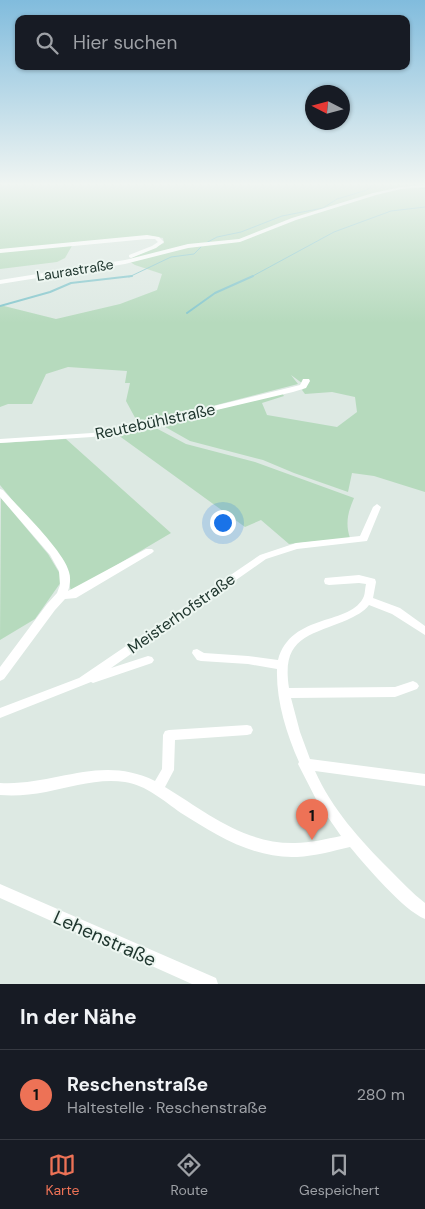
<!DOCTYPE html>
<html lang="de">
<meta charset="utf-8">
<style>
:root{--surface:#171b24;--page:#20242c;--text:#f1f3f6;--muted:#9ea1a6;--line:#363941;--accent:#ed7256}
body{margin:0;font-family:"DM Sans",sans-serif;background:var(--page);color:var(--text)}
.compass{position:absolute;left:305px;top:85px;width:45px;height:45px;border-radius:50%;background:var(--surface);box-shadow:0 1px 4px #0004;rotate:276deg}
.you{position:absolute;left:222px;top:522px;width:18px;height:18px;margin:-12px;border:4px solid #fff;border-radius:50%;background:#1a73e8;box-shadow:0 0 0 8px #1a73e833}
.badge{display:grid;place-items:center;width:32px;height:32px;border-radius:50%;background:var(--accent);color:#111;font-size:16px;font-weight:700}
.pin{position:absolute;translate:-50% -41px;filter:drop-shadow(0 1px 2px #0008)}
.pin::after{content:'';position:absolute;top:26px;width:18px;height:15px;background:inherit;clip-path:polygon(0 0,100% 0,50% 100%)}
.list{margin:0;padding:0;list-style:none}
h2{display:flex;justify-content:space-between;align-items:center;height:65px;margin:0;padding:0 20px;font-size:21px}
h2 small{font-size:16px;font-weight:400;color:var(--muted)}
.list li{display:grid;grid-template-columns:32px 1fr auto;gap:15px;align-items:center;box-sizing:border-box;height:90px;padding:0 20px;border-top:1px solid var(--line)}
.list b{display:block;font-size:19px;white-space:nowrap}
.list p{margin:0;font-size:16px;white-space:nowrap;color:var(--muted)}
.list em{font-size:16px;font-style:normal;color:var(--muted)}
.icon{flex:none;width:28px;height:28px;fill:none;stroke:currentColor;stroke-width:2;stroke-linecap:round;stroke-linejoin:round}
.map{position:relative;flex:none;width:425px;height:984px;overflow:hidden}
.search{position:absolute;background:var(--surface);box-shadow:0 1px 4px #0004;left:15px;right:15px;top:15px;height:55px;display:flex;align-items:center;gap:12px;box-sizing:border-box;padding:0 18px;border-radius:10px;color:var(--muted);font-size:19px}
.sheet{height:155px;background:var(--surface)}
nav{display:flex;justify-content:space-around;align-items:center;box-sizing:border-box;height:70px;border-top:1px solid var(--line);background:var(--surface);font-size:14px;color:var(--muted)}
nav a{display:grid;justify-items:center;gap:2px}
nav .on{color:var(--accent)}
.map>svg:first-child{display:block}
.green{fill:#b6dabd}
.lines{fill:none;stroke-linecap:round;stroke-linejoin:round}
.stream-far1{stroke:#86c7cd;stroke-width:1}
.stream{stroke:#86c7cd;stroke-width:2}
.minor{fill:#fff;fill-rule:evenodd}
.labels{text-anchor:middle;stroke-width:4;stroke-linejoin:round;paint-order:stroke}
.far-street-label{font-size:14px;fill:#20372f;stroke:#edf6f1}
.street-label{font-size:16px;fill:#20372f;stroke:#edf6f1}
.near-street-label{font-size:19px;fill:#20372f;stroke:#edf6f1}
</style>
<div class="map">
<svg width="425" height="984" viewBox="0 0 425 984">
<rect width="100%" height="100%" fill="#dde9e3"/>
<path class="green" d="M0,185H425V492L374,476L352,473L348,492L294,473L263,460L190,441L160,424L282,393L284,396L262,403L267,415L337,427L357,412L355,397L332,392L305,394L302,390L306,386L291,375L298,384L139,425L126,401L130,383H125L127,371L68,367L46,374L32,404H8L0,407V305L56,319L120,304L157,290L162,274L135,265L127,260L164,243L163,238L151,236L73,244L65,258L57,262L0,269Z
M154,427L186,444L255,462L354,498C348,512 345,523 350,538L289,544L261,520L245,527L118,435Z
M66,439L171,533L71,592L68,576L60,558L0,485V443Z
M1,498L48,554L60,574L61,582L35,619L0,640Z"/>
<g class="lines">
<path class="stream-far1" d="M413,185L415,186
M420,188L425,189
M206,243L217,237L241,232L282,216L323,208L337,199L367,190L373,185
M129,277L171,257L194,254L201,247
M251,277L334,232L391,211L425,207"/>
<path class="stream" d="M0,306L50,292L71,283L132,276
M187,313L215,293L253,276"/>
<path class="minor" d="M425,185V187L401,189L376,195L296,220L240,242L188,248L125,264L0,284V280L125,260L188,244L239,239L292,218L373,193L401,187Z
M147,235L159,237L164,242L156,248L131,258L129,257V255L152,246L158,242L155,239H147L0,253V249Z
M303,379H309L310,381L306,388L293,392L119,433L92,437L0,443V439L92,433L119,429L288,388L300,385Z
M0,489L3,490C19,508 64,551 69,572C71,578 70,585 68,591L146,549H152L154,551L152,553L76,598L65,599L55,610L4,679L0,681V667L47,604L57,593L60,585L59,571L50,555L0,497Z
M377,504L381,507L367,541L297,549L266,559L111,668L148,656L152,657L154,660L152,663L93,683L91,682L0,718V708L79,678L260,555L296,543L360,536L373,507Z
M359,575L375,579L376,582L373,598L400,608L425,626V635L392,614L369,605C364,612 355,616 347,620C309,636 281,637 289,688L395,687L413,681L417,683L419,686L417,689L395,697L291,698L300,732L310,759L425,774V786L315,771C332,809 360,840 389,869C401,881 412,893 425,903V919C403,910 366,866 350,847C333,851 315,856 297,857C254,859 216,835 181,813C164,801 146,785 125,782C98,778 71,787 46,792C30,795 16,796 0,795V783C56,786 100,754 155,781L162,769L163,735L165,731L169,730L247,725L251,726L253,730L251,734L247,735L175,740L174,770L165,787C206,812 244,844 295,843C310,843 326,839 341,836L318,803L298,764L299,762C286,733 276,700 277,669L248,664L201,661L197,660L192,653L193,650L197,649L204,653L248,656L278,660C291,612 352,626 364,596C365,593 365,588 366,584L359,583L329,585L325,584L324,581L325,578Z
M0,884L216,978L218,984H192L0,898Z"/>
</g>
<linearGradient id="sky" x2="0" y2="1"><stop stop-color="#81bcdd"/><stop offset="0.57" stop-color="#f0f5f2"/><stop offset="1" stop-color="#f0f5f2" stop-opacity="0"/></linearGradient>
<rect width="425" height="323" fill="url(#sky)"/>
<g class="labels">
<g class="far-street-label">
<text transform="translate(75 270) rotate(-9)" y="5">Laurastraße</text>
</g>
<g class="street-label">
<text transform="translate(155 421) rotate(-12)" y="6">Reutebühlstraße</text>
<text transform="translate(181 613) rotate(-35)" y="6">Meisterhofstraße</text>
</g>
<g class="near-street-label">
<text transform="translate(105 938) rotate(24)" y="7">Lehenstraße</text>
</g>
</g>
</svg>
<svg class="compass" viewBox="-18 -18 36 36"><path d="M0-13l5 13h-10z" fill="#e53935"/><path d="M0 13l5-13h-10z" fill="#9ea1a6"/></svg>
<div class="you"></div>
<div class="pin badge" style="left:312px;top:840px">1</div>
<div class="search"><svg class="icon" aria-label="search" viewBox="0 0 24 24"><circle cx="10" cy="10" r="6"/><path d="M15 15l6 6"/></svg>Hier suchen</div>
</div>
<section class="sheet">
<h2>In der Nähe<small></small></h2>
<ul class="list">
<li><span class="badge">1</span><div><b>Reschenstraße</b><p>Haltestelle · Reschenstraße</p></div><em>280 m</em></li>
</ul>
</section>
<nav>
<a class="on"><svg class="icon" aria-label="map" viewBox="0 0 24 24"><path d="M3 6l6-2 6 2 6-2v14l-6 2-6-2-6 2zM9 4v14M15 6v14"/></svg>Karte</a>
<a><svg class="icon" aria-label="directions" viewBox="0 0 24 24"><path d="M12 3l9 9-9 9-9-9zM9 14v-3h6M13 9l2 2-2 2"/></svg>Route</a>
<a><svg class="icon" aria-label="saved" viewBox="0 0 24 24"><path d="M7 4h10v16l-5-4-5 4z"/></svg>Gespeichert</a>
</nav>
